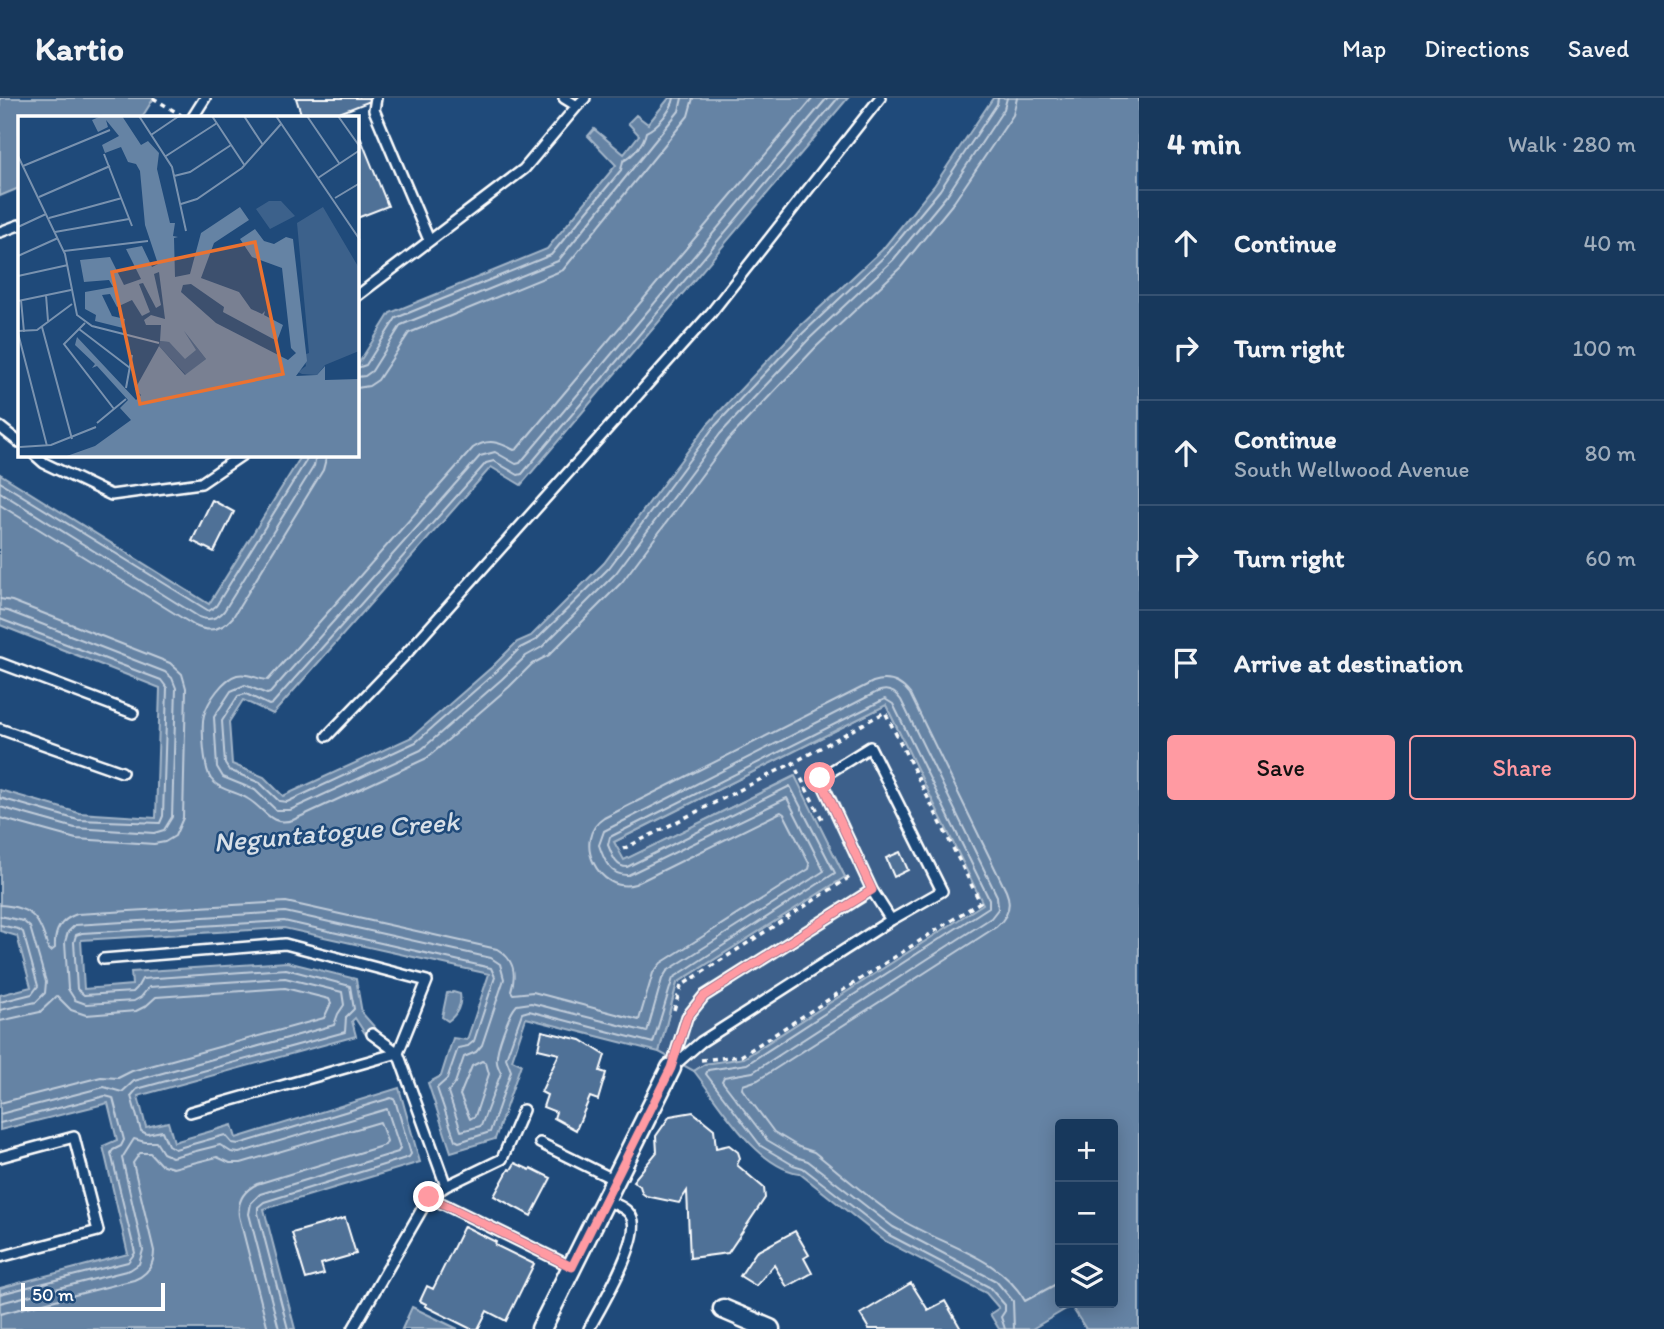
<!DOCTYPE html>
<meta charset="utf-8">
<style>
:root{--surface:#17385c;--page:#244365;--text:#f1f3f6;--muted:#9eacbb;--line:#365272;--accent:#ff9aa2}
body{margin:0;font-family:Itim,sans-serif;background:var(--page);color:var(--text)}
.controls{position:absolute;right:21px;bottom:21px;display:grid;overflow:hidden;border-radius:7px;box-shadow:0 4px 18px #0003}
.controls button{width:63px;height:63px;display:grid;place-items:center;padding:0;border:0;border-bottom:2px solid var(--line);background:var(--surface);color:var(--text);font:35px sans-serif}
.scale{position:absolute;left:21px;bottom:18px;width:144px;box-sizing:border-box;padding-left:7px;border:4px solid #fff;border-top:0;font-size:19px;line-height:24px;white-space:nowrap;color:#fff;-webkit-text-stroke:5px #1f4a7a;paint-order:stroke}
.stop{position:absolute;width:21px;height:21px;margin:-16px;border:5px solid #ff9aa2;border-radius:50%;background:#fff}
.stop.end{background:#ff9aa2;border-color:#fff;box-shadow:0 2px 7px #0008}
.list{margin:0;padding:0;list-style:none}
h2{display:flex;justify-content:space-between;align-items:center;height:91px;margin:0;padding:0 28px;font-size:30px}
h2 small{font-size:23px;font-weight:400;color:var(--muted)}
.list li{display:grid;grid-template-columns:46px 1fr auto;gap:21px;align-items:center;box-sizing:border-box;height:105px;padding:0 28px;border-top:2px solid var(--line)}
.list b{display:block;font-size:26px;white-space:nowrap}
.list p{margin:0;font-size:23px;white-space:nowrap;color:var(--muted)}
.list em{font-size:23px;font-style:normal;color:var(--muted)}
.actions{display:flex;gap:14px;padding:21px 28px}
.actions a{flex:1;padding:16px 0;border:2px solid var(--accent);border-radius:7px;text-align:center;font-size:24px;color:var(--accent)}
.actions .main{background:var(--accent);color:#111}
.icon{flex:none;width:38px;height:38px;fill:none;stroke:currentColor;stroke-width:2;stroke-linecap:round;stroke-linejoin:round}
.map{position:relative;flex:none;width:1139px;height:1231px;overflow:hidden}
header{display:flex;align-items:center;gap:42px;box-sizing:border-box;height:98px;padding:0 35px;background:var(--surface);border-bottom:2px solid var(--line)}
header strong{font-size:33px}
nav{display:flex;gap:38px;margin-inline-start:auto;font-size:24px}
main{display:flex}
aside{flex:1;background:var(--surface)}
.map>svg:first-child{display:block}
.green{fill:#3c618b;stroke:#9eb0c5;stroke-width:2}
.water{fill:#6583a4;stroke:#a3b5c8;stroke-width:2;fill-rule:evenodd}
.lines{fill:none;stroke-linecap:round;stroke-linejoin:round}
.shore{stroke:#c1cddb;stroke-width:2}
.building{fill:#507197;stroke:#fff;stroke-width:2}
.service-casing{stroke:#fff;stroke-width:14}
.minor-casing{stroke:#fff;stroke-width:23}
.path{stroke:#fff;stroke-width:3.5;stroke-dasharray:5 5;stroke-linecap:butt}
.service{stroke:#1f4a7a;stroke-width:9}
.minor{stroke:#1f4a7a;stroke-width:18}
.route{stroke:#ff9aa2;stroke-width:9}
.labels{text-anchor:middle;stroke-width:5;stroke-linejoin:round;paint-order:stroke}
.water-label{font-size:28px;font-style:italic;fill:#d8e0e8;stroke:#1f4a7a}
.inset-road{fill:none;stroke:#7992af;stroke-width:2}
.view{fill:#eb7230;fill-opacity:0.15;stroke:#eb7230;stroke-width:3.5}
.inset-edge{fill:none;stroke:#fff;stroke-width:3.5}
</style>
<header>
<strong>Kartio</strong>
<nav><a>Map</a><a>Directions</a><a>Saved</a></nav>
</header>
<main>
<div class="map">
<svg width="1139" height="1231" viewBox="0 0 1139 1231">
<rect width="100%" height="100%" fill="#1f4a7a"/>
<filter id="ink" filterUnits="userSpaceOnUse"><feTurbulence type="fractalNoise" baseFrequency=".0143" numOctaves="2"/><feDisplacementMap in="SourceGraphic" scale="14" xChannelSelector="R" yChannelSelector="G"/><feConvolveMatrix kernelMatrix="1 2 1 2 8 2 1 2 1" color-interpolation-filters="sRGB"/></filter>
<g filter="url(#ink)">
<path class="green" d="M886,607L984,806L744,961L705,966L694,973L659,954L677,885L845,779L794,678L623,763L614,744Z"/>
<path class="water" d="M0,0H154L142,19H19V90L0,98Z
M669,0H848L521,387L491,369L273,616L243,602L229,624L232,666L264,679L283,698L412,639L492,569L517,544L531,538L604,465L708,326L798,230L882,152L934,88L993,0H1139V1231H1086L1071,1208L1032,1231H999L990,1216L999,1210L986,1195L885,1143L799,1075C755,1068 720,1006 694,973L705,966L744,960L983,806L886,607L614,744L624,762L795,678L845,779L677,885L659,954L526,920L512,962L521,966L495,1041L451,1054L428,985L441,978L453,940L467,942L489,876L284,830L81,842L84,891L132,887L131,874L287,864L356,881L362,915L378,933L368,940L355,920L352,923L356,938L138,998L146,1029L168,1024L174,1044L232,1027L236,1040L399,990L420,1064L264,1111L295,1231H0V1190L128,1156L103,1048L117,1042L108,1005L0,1032V897L31,889L17,838L0,833V692L79,715L156,720L160,590L0,527V376L209,506L302,357H357V268L390,215L547,151L616,67L588,38L594,31L624,56L639,37L628,25L636,17L648,26ZM1060,1026H1113V1205H1060Z
M453,894L460,896C462,906 457,917 448,923L442,919L447,895Z
M412,1209L458,1231H402Z"/>
<g class="lines">
<path class="shore" d="M813,0L517,351L514,352C499,344 488,340 473,350L268,582C257,582 249,574 237,577C223,581 208,603 204,617C201,629 204,671 211,681C220,693 236,693 248,701C265,711 270,729 293,722L427,660L509,589L532,566L549,557L622,484L728,342L817,248L901,169L954,104L1013,17L1017,0
M827,0L520,365L516,366L495,354L480,358L270,595L267,596L245,587L231,593L214,619L217,669L223,679L255,692L276,712H290L421,652L502,581L526,558L542,549L616,475L720,336L809,241L893,162L947,97L1004,11L1007,0
M838,0L522,376L518,377L494,363L486,365L272,606L269,607L246,596L238,598L222,623L225,666L229,672L260,685L279,703L287,704L416,644L496,574L520,550L536,542L609,470L713,330L803,235L887,156L940,92L997,6L998,0
M357,270L366,267L396,220L551,157L621,72L623,63C633,58 644,45 646,34C657,29 672,12 674,0
M357,279L365,278L372,273L401,227L558,163L679,13L682,0
M357,290L369,288L378,282L409,235L563,172L688,18L693,0
M0,384L209,513L216,508L306,363L307,357
M0,394L199,519C209,523 217,521 224,513L314,368L316,357
M0,407L195,528C210,535 223,531 233,519L323,372L327,357
M0,501L12,503L170,565L182,576L186,590L183,720L175,738L165,744L154,746L76,741L0,720
M0,512L8,513L165,574L172,580L176,590L172,719L164,732L154,735L75,730L0,709
M0,521L161,582L167,590L163,718L160,725L78,722L0,700
M0,807C33,809 40,821 48,850L51,853L55,850C54,833 60,822 77,816L286,804L497,851C514,861 517,875 511,893L513,896L533,894L639,922L653,875L661,865L809,771L810,767L784,716L781,714L635,786C599,797 571,741 604,720L873,584C888,579 900,583 910,596L1006,793C1012,807 1008,819 996,829L758,982L743,987L742,991L774,1034L799,1049L814,1054C842,1076 870,1102 900,1121C941,1147 1000,1158 1025,1203L1060,1184
M0,818L23,823L30,829L46,884L45,895L36,904L0,912
M0,827L18,831L23,834L38,888L32,896L0,904
M0,923L40,914L57,898L71,912L86,917L136,913L146,908L156,899L285,890L329,901L331,905L324,920L132,973L118,980L101,979L0,1005
M482,963L486,965L489,976L475,1018L470,1021L460,997L472,968Z
M0,1016L104,989L122,994L134,983L334,927L338,916L344,907L342,894L285,880L149,889L141,899L134,903L86,906L75,902L68,891L65,844L68,834L75,827L285,814L491,860L500,866L504,881L482,947L476,954L464,959L455,985L448,994L461,1033L481,1028L501,975C500,973 497,966 497,964C495,953 509,915 517,907L531,905L647,934L662,881L667,873L824,773L787,700L628,777C610,778 604,762 599,747L604,733L877,594C887,590 895,593 901,602L997,798L998,811L991,820L753,974L724,979L722,983L767,1042L796,1059L808,1063L893,1129L996,1183L1013,1203L1014,1231
M0,1025L105,998L113,1000L124,1042L121,1048L113,1052L111,1055L135,1155L128,1164L0,1196
M0,1205L130,1172L139,1166L143,1152L122,1060L134,1041L145,1044H156L163,1055L172,1059L220,1047L231,1054L239,1055L387,1011L400,1050L398,1054L260,1096L251,1105L249,1116L279,1231
M0,1216L134,1182C147,1177 154,1167 154,1153L133,1065L140,1055H150L160,1066L173,1070L217,1059L230,1065H241L380,1024L387,1043L385,1047L257,1086C243,1093 237,1103 239,1118L268,1231
M288,1231L258,1115V1109L264,1104L409,1059L411,1056L395,1002L391,1000L239,1046L232,1045L225,1037L175,1051L168,1047L162,1033L147,1036L141,1033L131,998L137,991L345,934L346,919L354,911L350,888L286,871L142,881L137,890L133,894L84,897L77,891L74,844L76,837L82,835L284,823L491,870L495,879L474,943L468,948L458,950L447,981L437,990L455,1042L459,1044L490,1034L511,973L506,960L522,915L529,913L653,945L673,880L835,775L790,688L627,769C615,769 612,756 608,747L610,739L885,601L893,606L989,801V809L747,966L708,972L706,976L761,1048L793,1067L803,1070L889,1137L989,1189L1005,1207V1213L1001,1219L1005,1231"/>
</g>
<path class="building" d="M296,0H369L368,4L329,19H302Z
M357,31L388,108L357,120Z
M212,402L234,414L214,454L192,443Z
M900,754L908,772L894,779L886,760Z
M542,933L581,942L605,957L600,973L606,975L598,1002L590,999L576,1032L554,1020L556,1014L543,1009L547,997L541,994L559,956L538,951Z
M693,1014L714,1031L716,1050L729,1047L738,1054L740,1060L737,1067L764,1090L765,1100L728,1155L690,1160L687,1093L679,1105L646,1098L642,1095L640,1088L633,1083L657,1054L656,1038L670,1018Z
M515,1065L530,1072L531,1070L551,1080L531,1118L494,1098L509,1071L511,1072Z
M345,1120L356,1156L321,1166L324,1176L306,1181L292,1135Z
M464,1128L496,1144L495,1147L534,1166L506,1223L487,1213L478,1231H471L425,1208L426,1206L420,1203L427,1188L433,1191Z
M795,1133L809,1157L804,1160L812,1175L787,1189L774,1167L756,1188L740,1178L756,1154Z
M911,1185L928,1212L945,1203L961,1231H869L860,1216Z"/>
<g class="lines">
<defs>
<path id="service" d="M376,0L374,12L429,142
M577,8L585,0
M193,19L205,0
M0,134L19,127
M357,198L524,71L577,8L564,0
M0,329L19,344
M35,357L44,365L111,397L201,385L242,357
M0,565L133,615
M0,631L122,674
M327,638L406,556L711,215L880,0
M870,649L942,793L891,822L701,944L671,970L687,919L704,898L872,792L820,680Z
M872,792L891,822
M103,861L285,846L427,883L398,955L372,936
M190,1014L398,955L446,1088
M540,1045L615,1082
M0,1059L74,1039L98,1133L0,1159
M429,1099L572,1169
M353,1231L429,1099L446,1088L502,1061L523,1012
M589,1231C600,1210 642,1141 632,1120C628,1110 615,1106 605,1102"/>
<path id="minor" d="M723,1211L770,1231
M541,1231L671,970"/>
</defs>
<use href="#service" class="service-casing"/>
<use href="#minor" class="minor-casing"/>
<path class="path" d="M153,0L181,17
M623,751L793,665
M674,912L681,888L850,779
M701,962L741,958L980,804L885,614L793,665L824,725"/>
<use href="#service" class="service"/>
<use href="#minor" class="minor"/>
</g>
</g>
<g class="lines" filter="url(#ink)">
<path class="route" d="M429,1099L572,1169L671,970L687,919L704,898L872,792L820,680"/>
</g>
<g class="labels">
<g class="water-label">
<text transform="translate(336 733) rotate(-5)" y="10">Neguntatogue Creek</text>
</g>
</g>
<g transform="translate(18 18)">
<rect width="341" height="341" fill="#1f4a7a"/>
<path d="M251,85H263L277,100L252,113L238,93ZM305,91L341,152V235L307,249L299,259L284,258L280,256L288,250L286,239L291,237L279,107ZM166,215L188,243L168,259L141,230L142,225L151,226L168,242Z" fill="#3c618b"/>
<path d="M83,0H104L123,29L130,25L141,37L139,53L152,107H157L155,120L160,121L156,122L157,161L172,158L183,117L222,91L231,104L196,127L183,162L221,176L233,193L244,198L247,195L246,199L265,209L259,225L205,196L206,191L173,168L165,169L163,176L198,207L270,244L278,237L273,232L264,152L234,141L222,123L237,113L246,125L256,128L268,121L275,123L289,245L278,260L299,259L307,250V264L341,263V341H46L77,330L113,304L102,292L110,284L79,250L74,252L77,248L57,229L59,221L118,284L123,279L117,273L141,230L167,259L188,243L166,215L178,234L167,243L151,226L142,225L143,209H128L126,204L133,199L147,203L141,156L136,158L143,189L138,192L125,167L121,168L132,196L124,200L114,184L99,191L92,178L84,179L94,200L107,203L105,212L77,205L78,199L67,193V176L95,171L91,164L66,166L62,144L92,141L106,169L123,163L108,133L124,130L134,151L140,148L127,109L122,55L118,48L110,46L103,31L87,37L84,29L101,20L88,4L90,11L80,16L74,4Z" fill="#6583a4"/>
<path class="inset-road" d="M121,0L154,51L168,115M194,0L227,50M226,0L245,29M258,0L342,124M289,0L321,47M320,0L342,31M133,19L161,0M86,38L114,110M0,40L47,138L59,199L74,210L141,227M148,40L199,7M5,50L92,14M156,60L172,56L213,29M300,62L342,34M21,81L92,50M317,82L342,67M163,88L179,83L224,52L263,8M31,102L104,82M0,111L28,98M37,116L111,103M46,135L130,125M0,140L40,122M0,160L50,149M28,179L30,205M3,184L6,216M0,185L53,174M67,207L46,228L96,293M24,211L54,323M61,213L112,252M0,215L19,214L54,188M0,217L29,330M108,272L114,239M79,307L108,283M2,331L33,329L78,311"/>
<path class="view" d="M237,126L265,258L122,288L94,156Z"/>
<rect width="341" height="341" class="inset-edge"/>
</g>
</svg>
<div class="controls">
<button>+</button>
<button>−</button>
<button><svg class="icon" aria-label="layers" viewBox="0 0 24 24"><path d="M12 4l9 5-9 5-9-5zM3 14l9 5 9-5"/></svg></button>
</div>
<div class="scale">50 m</div>
<div class="stop" style="left:820px;top:680px"></div>
<div class="stop end" style="left:429px;top:1099px"></div>
</div>
<aside>
<h2>4 min<small>Walk · 280 m</small></h2>
<ul class="list">
<li><svg class="icon" aria-label="ahead" viewBox="0 0 24 24"><path d="M12 20V5M6 11l6-6 6 6"/></svg><div><b>Continue</b></div><em>40 m</em></li>
<li><svg class="icon" aria-label="right" viewBox="0 0 24 24"><path d="M7 20v-9h11M14 6l5 5-5 5"/></svg><div><b>Turn right</b></div><em>100 m</em></li>
<li><svg class="icon" aria-label="ahead" viewBox="0 0 24 24"><path d="M12 20V5M6 11l6-6 6 6"/></svg><div><b>Continue</b><p>South Wellwood Avenue</p></div><em>80 m</em></li>
<li><svg class="icon" aria-label="right" viewBox="0 0 24 24"><path d="M7 20v-9h11M14 6l5 5-5 5"/></svg><div><b>Turn right</b></div><em>60 m</em></li>
<li><svg class="icon" aria-label="arrive" viewBox="0 0 24 24"><path d="M6 21V4h12l-3 4 3 4H6"/></svg><div><b>Arrive at destination</b></div></li>
</ul>
<div class="actions"><a class="main">Save</a><a>Share</a></div>
</aside>
</main>
